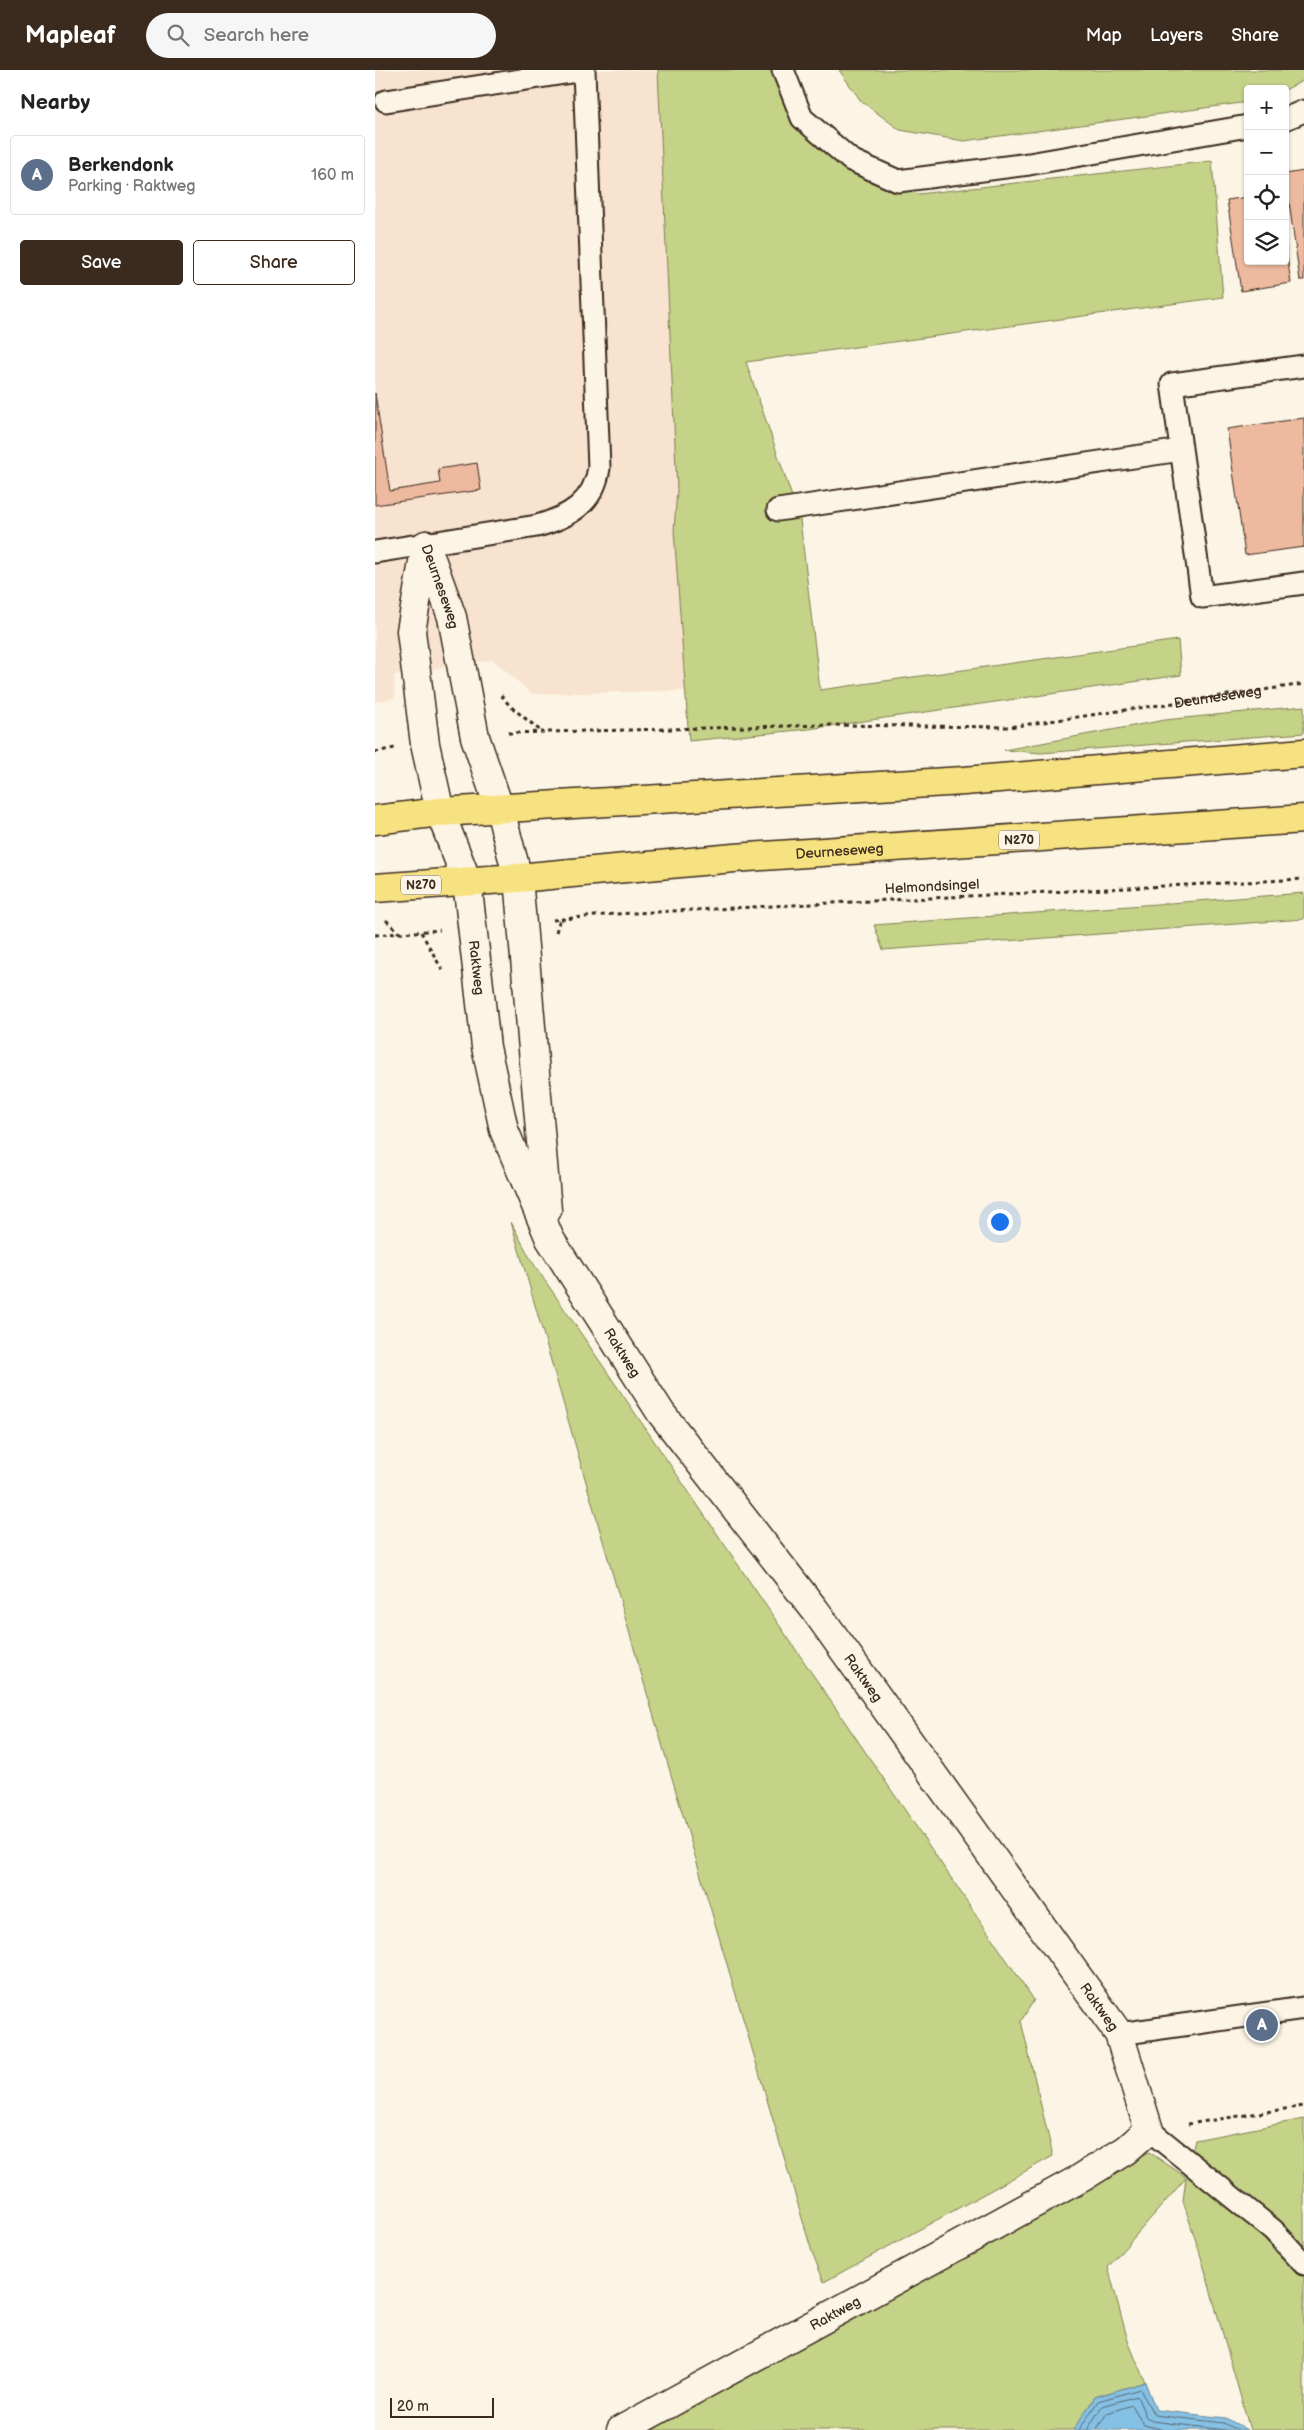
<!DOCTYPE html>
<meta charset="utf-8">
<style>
:root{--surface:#fff;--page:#f6f6f6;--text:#222;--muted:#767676;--line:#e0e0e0;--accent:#3b2a1e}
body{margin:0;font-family:"Balsamiq Sans",sans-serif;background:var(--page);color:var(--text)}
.controls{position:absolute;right:15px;top:15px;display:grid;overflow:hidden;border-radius:5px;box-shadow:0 1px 4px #0004}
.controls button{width:45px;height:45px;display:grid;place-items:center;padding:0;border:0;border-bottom:1px solid var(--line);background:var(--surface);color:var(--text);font:25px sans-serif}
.scale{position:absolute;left:15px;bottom:12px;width:104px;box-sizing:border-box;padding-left:5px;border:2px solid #3b2a1e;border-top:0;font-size:14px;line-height:18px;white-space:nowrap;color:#3b2a1e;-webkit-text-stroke:4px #fcf5e5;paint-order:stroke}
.you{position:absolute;left:624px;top:1151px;width:18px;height:18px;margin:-12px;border:4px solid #fff;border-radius:50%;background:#1a73e8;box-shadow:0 0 0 8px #1a73e833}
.badge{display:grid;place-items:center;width:32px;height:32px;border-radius:50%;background:var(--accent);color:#fff;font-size:16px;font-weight:700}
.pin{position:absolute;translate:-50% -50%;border:2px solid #fff;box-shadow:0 1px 5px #0006}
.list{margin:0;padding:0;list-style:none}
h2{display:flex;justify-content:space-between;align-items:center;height:65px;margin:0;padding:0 20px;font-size:21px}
h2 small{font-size:16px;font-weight:400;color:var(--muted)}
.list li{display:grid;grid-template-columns:32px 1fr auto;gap:15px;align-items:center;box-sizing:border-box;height:80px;margin:0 10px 10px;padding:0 10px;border:1px solid var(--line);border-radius:5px}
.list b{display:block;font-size:19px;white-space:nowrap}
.list p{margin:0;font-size:16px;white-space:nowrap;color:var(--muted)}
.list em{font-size:16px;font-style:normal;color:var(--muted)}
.actions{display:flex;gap:10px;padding:15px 20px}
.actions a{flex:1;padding:11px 0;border:1px solid var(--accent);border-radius:5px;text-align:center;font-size:18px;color:var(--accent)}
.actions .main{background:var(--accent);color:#fff}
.icon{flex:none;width:28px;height:28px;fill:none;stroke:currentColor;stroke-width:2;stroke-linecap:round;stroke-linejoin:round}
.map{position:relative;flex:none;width:929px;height:2360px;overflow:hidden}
header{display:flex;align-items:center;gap:30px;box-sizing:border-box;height:70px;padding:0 25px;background:var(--accent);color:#fff}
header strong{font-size:24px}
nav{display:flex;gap:28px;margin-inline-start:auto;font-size:18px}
.search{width:350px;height:45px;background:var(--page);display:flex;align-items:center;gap:12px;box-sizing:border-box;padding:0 18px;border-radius:28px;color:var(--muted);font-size:19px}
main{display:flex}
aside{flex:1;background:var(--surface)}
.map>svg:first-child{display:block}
.built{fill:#f8e3d0}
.green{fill:#c4d388;stroke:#807e53}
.water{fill:#85c1e5;stroke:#678595}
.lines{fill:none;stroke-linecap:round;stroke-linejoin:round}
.shore{stroke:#59666e;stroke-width:1}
.building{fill:#edba9f;stroke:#3b2a1e}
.lane-casing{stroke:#3b2a1e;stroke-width:25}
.street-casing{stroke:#3b2a1e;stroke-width:31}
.primary-casing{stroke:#3b2a1e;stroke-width:31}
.path{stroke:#3b2a1e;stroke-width:3;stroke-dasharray:4 4;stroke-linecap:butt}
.lane{stroke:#fcf5e5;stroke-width:21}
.street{stroke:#fcf5e5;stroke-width:28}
.primary{stroke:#f7e281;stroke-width:28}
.labels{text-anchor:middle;stroke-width:4;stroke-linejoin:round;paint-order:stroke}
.shield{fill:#fcf5e5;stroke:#75675a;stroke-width:1}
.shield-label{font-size:12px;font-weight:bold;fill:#3b2a1e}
.street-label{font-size:14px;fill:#3b2a1e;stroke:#fcf5e5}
</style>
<header>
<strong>Mapleaf</strong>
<div class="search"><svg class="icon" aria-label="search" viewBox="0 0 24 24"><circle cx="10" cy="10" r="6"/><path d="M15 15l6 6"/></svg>Search here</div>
<nav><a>Map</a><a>Layers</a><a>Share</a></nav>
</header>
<main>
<aside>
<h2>Nearby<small></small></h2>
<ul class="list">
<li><span class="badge" style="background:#5c6f8a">A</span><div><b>Berkendonk</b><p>Parking · Raktweg</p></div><em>160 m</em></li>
</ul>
<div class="actions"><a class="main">Save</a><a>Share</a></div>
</aside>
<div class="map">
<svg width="929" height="2360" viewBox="0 0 929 2360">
<rect width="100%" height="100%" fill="#fcf5e5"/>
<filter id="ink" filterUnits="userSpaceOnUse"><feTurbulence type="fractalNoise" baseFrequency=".02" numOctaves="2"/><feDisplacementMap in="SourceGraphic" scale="10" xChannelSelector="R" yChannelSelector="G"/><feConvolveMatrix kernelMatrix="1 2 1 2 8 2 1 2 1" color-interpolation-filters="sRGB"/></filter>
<g filter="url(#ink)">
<path class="built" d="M0,0H349L382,619L157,624L118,590L19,605L20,628L0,632Z"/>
<path class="green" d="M283,0H397L422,43L502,109L543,124L837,91L848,227L371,292L425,450L445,620L803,570L806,605L434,659L314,671L299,460L302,420Z
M464,0H929V10L910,20L873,19V32L589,71L525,60L486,31Z
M929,636V663L666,683L629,680L790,650Z
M929,823V849L508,880L499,855Z
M136,1152L156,1190L659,1930L646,1951L678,2086L449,2212L437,2182L271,1620Z
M929,2049V2360H875L827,2190L808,2131L811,2108L733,2197L753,2271L770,2312L720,2327L698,2360H275L774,2082L811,2107L820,2070Z"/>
<path class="water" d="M770,2312L781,2340L851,2348L872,2360H698L720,2327Z"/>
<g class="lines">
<path class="shore" d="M704,2360L723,2331L765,2319L779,2345L849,2353L862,2360
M712,2360L727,2336L762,2326L771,2347L777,2351L850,2360
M721,2360L732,2343L757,2335L769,2355L789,2360"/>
</g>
<path class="building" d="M929,101V210H925L910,104Z
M873,127V191H910V172L916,213L866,221L852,130Z
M0,323L15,421L65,413L63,399L102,393L106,420L0,435Z
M929,348V477L870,485L852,359Z"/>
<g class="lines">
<defs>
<path id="lane" d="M408,0L427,48L476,90L523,111L654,94L873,56
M910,49L929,41
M929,296L797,314L827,527L929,513
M403,440L806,380
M0,482L162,456C194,447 219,433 224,398L209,0L11,31
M744,1964L929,1938
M774,2060L898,2160L929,2194"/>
<g id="street">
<path id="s2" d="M51,475L36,561L50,674L65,742L92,811L111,977L129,1060L175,1169L286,1343L440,1540L744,1964L774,2060L751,2080L706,2108L246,2360"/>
<path id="s3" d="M51,475L77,547L100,667L125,740L143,808L172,1140"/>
</g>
<g id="primary">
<path d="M0,750L65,742L589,711L929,683"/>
<path id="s4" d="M0,818L143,808L359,788L929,749"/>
</g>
</defs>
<use href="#lane" class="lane-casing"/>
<use href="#street" class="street-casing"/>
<use href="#primary" class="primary-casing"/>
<g class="path">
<path d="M126,625L135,636L167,662"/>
<path id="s1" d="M133,663L451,655L634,657L929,614"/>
<path d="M0,682L20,678"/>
<path d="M11,850L24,863"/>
<path d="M178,850L240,844L929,809"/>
<path d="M46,862L69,903"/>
<path d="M181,862L185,849"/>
<path d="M0,865L65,860"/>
<path d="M813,2054L929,2036"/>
</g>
<use href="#lane" class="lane"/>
<use href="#street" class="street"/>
<use href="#primary" class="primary"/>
</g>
</g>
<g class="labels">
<g class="shield">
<rect x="624" y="760.5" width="40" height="19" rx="4"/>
<rect x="26" y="805.5" width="40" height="19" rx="4"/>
</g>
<g class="shield-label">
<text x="644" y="774">N270</text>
<text x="46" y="819">N270</text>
</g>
<g class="street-label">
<text dy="5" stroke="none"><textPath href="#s3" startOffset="44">Deurneseweg</textPath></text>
<text dy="5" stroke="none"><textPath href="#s1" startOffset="712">Deurneseweg</textPath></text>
<text dy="5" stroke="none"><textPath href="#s4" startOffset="466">Deurneseweg</textPath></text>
<text transform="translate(557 816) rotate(-3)" y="5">Helmondsingel</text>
<text dy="5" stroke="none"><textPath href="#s2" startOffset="432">Raktweg</textPath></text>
<text dy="5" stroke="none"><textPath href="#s2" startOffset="850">Raktweg</textPath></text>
<text dy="5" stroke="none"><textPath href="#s2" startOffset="1255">Raktweg</textPath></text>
<text dy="5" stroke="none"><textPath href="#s2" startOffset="1660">Raktweg</textPath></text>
<text transform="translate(460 2243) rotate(-29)" y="5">Raktweg</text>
</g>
</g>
</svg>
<div class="controls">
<button>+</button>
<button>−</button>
<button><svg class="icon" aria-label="locate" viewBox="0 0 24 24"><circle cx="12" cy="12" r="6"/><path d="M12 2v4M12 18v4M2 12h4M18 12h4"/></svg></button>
<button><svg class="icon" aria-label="layers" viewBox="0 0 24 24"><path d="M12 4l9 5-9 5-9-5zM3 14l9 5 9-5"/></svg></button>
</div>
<div class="scale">20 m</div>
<div class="you"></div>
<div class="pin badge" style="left:887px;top:1955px;background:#5c6f8a">A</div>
</div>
</main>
